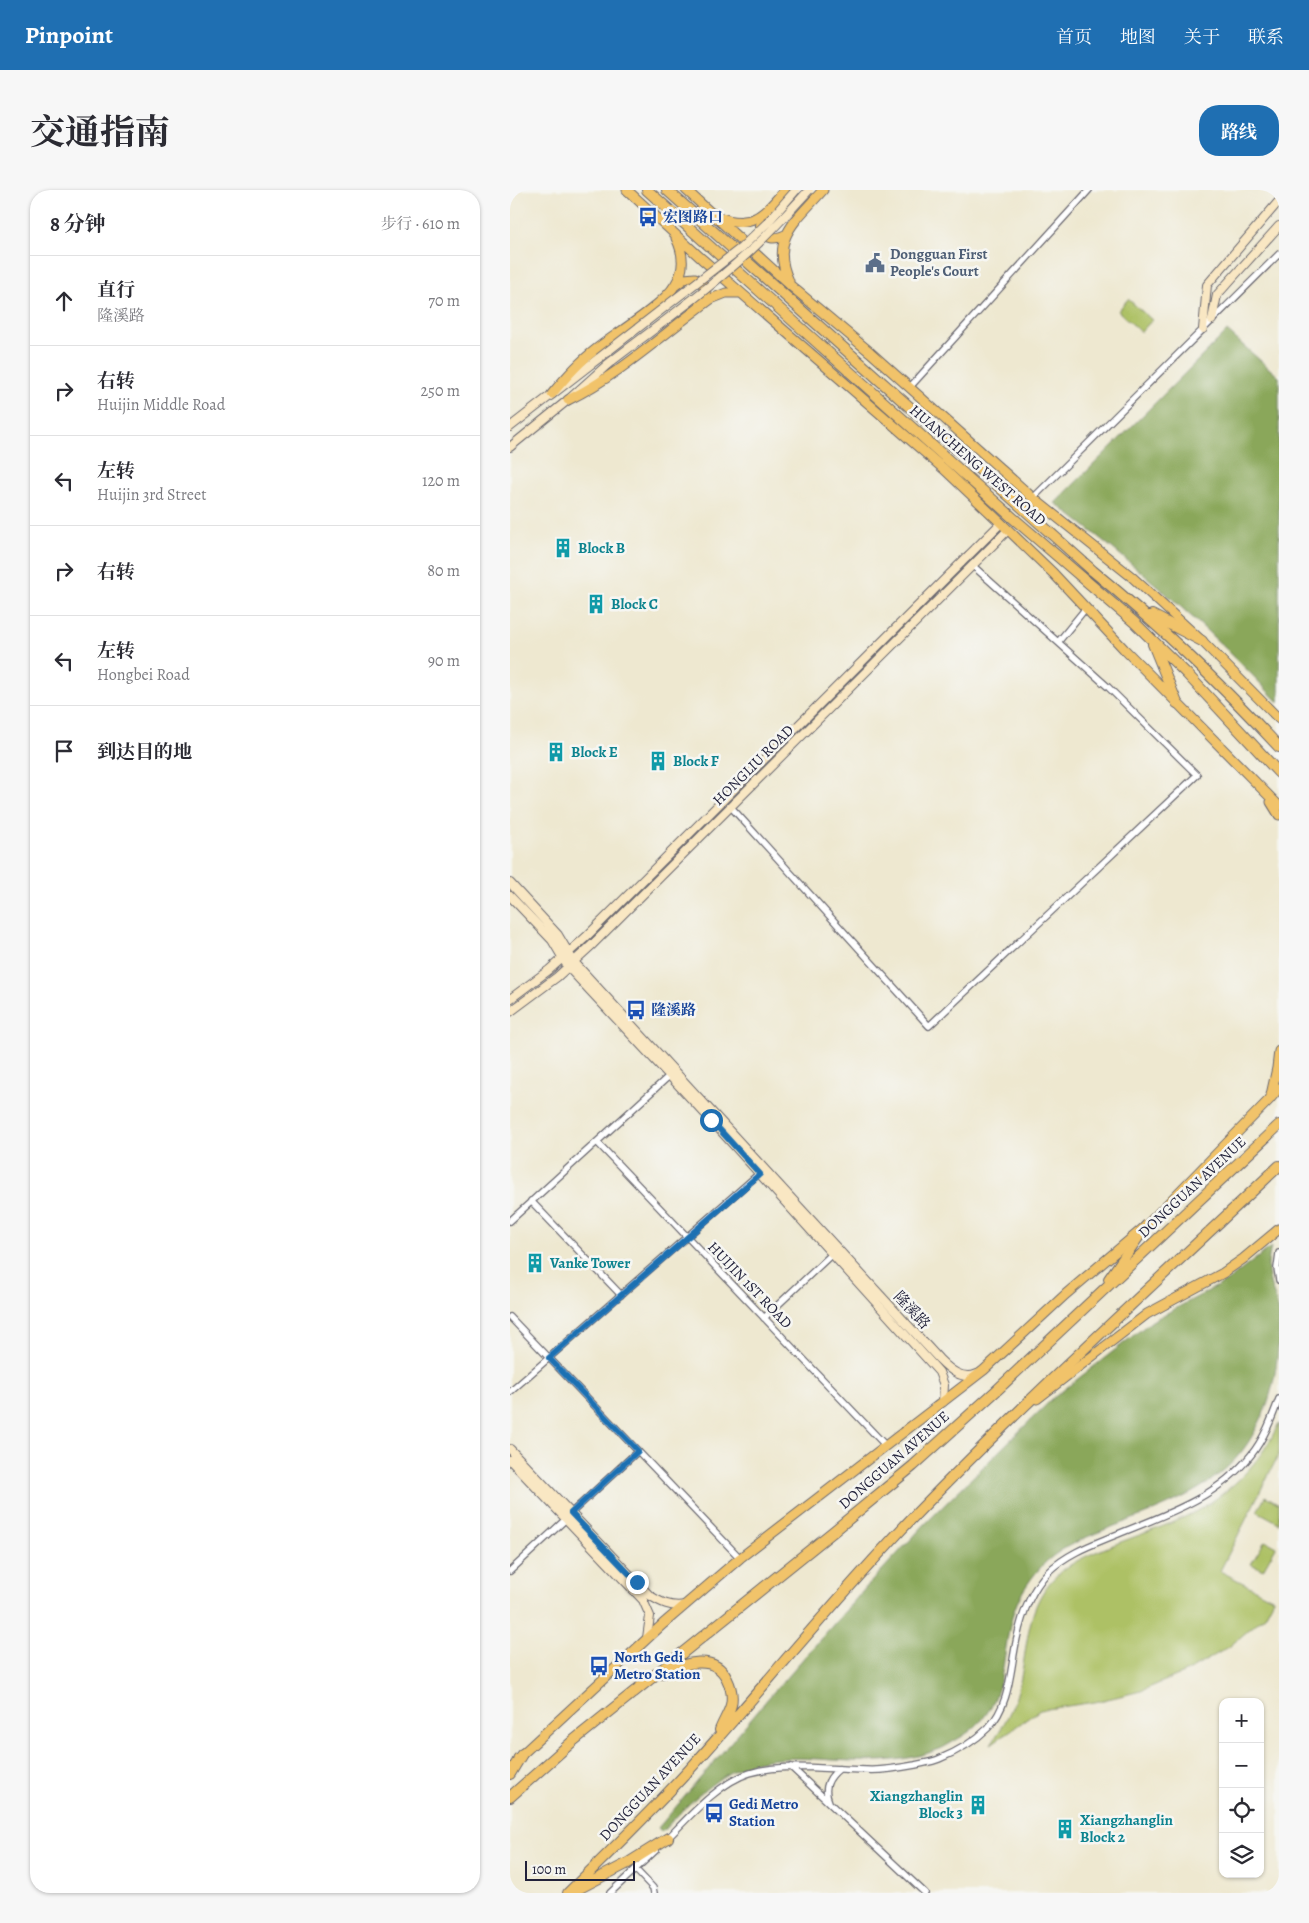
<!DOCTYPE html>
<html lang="zh">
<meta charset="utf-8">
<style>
:root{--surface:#fff;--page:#f7f7f7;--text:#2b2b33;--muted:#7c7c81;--line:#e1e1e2;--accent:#1f6fb2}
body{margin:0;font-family:Alegreya,"Noto Serif SC",serif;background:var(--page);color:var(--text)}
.controls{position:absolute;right:15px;bottom:15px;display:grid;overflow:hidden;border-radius:10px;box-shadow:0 1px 4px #0004}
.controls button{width:45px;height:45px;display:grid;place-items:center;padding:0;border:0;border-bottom:1px solid var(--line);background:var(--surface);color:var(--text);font:25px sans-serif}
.scale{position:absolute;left:15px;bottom:12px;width:110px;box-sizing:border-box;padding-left:5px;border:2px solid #22223b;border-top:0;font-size:14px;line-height:18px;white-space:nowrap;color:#22223b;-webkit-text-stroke:4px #f6f6f2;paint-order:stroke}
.stop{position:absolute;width:15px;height:15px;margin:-11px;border:4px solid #1f6fb2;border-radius:50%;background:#fff}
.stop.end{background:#1f6fb2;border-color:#fff;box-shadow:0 1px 5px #0008}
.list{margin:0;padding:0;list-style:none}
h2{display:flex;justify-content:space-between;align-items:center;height:65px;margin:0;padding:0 20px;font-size:21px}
h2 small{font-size:16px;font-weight:400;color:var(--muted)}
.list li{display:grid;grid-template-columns:32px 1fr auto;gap:15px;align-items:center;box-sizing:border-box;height:90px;padding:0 20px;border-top:1px solid var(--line)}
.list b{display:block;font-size:19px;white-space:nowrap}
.list p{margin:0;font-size:16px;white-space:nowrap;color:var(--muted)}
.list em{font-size:16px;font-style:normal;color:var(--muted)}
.icon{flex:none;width:28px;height:28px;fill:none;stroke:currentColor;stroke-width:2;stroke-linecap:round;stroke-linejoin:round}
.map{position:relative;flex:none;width:769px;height:1703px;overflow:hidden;border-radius:20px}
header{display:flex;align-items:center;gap:30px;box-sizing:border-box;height:70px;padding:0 25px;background:var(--accent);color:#fff}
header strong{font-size:24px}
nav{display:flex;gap:28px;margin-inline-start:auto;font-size:18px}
.intro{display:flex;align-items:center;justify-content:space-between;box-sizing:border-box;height:120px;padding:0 30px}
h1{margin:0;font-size:35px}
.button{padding:12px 22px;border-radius:20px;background:var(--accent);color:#fff;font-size:18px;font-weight:700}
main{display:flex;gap:30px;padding:0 30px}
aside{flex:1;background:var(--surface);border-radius:20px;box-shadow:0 1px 4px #0004}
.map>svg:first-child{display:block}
.green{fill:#adc165;stroke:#687250}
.forest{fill:#8aa75a;stroke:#56644a}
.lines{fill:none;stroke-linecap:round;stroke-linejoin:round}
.street-casing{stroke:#69676f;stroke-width:8}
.secondary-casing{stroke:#69676f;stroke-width:10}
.primary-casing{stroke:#69676f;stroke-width:11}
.highway-casing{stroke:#69676f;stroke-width:12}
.street{stroke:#fff;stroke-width:5.5}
.secondary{stroke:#f9e7c3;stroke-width:8}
.primary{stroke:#f1c36a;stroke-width:9}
.highway{stroke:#f1c36a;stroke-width:10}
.secondary-bridge-casing{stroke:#69676f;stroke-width:10;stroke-linecap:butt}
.secondary-bridge{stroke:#f9e7c3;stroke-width:8}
.route{stroke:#1f6fb2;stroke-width:6}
.labels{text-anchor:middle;stroke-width:5;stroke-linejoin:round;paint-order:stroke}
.transit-label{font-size:15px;font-weight:bold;fill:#164399;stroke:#f6f6f2;text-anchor:start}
.service-label{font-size:15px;font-weight:bold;fill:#4e5e75;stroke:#f6f6f2;text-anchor:start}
.street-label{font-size:15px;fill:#22223b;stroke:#f6f6f2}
.culture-label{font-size:15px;font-weight:bold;fill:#0d838f;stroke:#f6f6f2;text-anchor:start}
</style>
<header>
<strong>Pinpoint</strong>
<nav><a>首页</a><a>地图</a><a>关于</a><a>联系</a></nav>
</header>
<div class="intro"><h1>交通指南</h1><a class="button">路线</a></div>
<main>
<aside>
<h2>8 分钟<small>步行 · 610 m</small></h2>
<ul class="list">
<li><svg class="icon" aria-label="ahead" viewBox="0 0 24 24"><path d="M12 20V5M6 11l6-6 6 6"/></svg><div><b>直行</b><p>隆溪路</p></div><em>70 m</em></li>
<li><svg class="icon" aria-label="right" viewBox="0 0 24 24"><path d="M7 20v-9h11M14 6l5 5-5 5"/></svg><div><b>右转</b><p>Huijin Middle Road</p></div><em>250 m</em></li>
<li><svg class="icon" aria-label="left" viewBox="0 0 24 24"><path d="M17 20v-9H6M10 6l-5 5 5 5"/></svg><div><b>左转</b><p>Huijin 3rd Street</p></div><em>120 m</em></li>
<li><svg class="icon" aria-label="right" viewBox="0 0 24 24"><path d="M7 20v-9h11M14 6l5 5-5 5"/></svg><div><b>右转</b></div><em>80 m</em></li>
<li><svg class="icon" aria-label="left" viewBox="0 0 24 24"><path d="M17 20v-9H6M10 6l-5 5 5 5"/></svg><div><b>左转</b><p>Hongbei Road</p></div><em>90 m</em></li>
<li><svg class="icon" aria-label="arrive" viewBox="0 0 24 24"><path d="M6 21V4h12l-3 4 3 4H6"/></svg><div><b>到达目的地</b></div></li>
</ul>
</aside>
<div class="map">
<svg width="769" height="1703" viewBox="0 0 769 1703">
<rect width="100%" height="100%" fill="#f6f6f2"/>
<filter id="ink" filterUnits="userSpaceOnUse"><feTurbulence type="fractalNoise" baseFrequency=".02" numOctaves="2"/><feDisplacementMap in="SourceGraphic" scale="10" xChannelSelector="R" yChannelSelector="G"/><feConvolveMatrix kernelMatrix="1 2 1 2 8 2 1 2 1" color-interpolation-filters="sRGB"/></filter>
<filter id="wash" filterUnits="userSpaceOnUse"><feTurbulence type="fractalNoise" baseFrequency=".0096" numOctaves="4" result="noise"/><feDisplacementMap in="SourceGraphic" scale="20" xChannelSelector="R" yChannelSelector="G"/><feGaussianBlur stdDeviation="1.12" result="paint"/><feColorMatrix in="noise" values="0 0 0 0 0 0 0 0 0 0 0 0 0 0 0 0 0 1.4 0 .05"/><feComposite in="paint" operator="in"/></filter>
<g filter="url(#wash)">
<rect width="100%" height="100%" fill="#eee8d0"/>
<path class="green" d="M618,109L642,130L631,142L608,121Z
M769,1233V1264L710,1381L764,1409L755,1426L719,1457L678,1481L631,1501L585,1512L530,1520L481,1554C491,1539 500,1525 506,1507C519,1467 512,1420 545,1387C562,1370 586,1362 608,1353C634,1343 672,1331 695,1316C729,1294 752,1269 769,1233Z
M756,1306L769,1314V1333L747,1321Z
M755,1351L766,1357L753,1380L741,1374Z"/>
<path class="forest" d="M717,141L769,187V513C700,439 625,374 545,313Z
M761,1057C760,1063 758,1070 758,1076C757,1092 767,1108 769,1124C769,1166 766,1203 745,1241C715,1299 650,1318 594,1340C572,1349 547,1359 531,1377C522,1387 512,1401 507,1413C486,1465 505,1518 446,1550C439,1554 432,1559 424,1561C393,1573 356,1572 323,1570C294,1568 263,1566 236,1575C205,1586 174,1618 152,1642L148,1638L260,1506L360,1393L416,1333L542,1209L642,1131L717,1091Z"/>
</g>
<g filter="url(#ink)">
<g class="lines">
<defs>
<path id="street" d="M400,197L579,0
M523,308L769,64
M549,451L576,418
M221,617L419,836L687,585L598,497L462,375
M87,952L375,1255
M21,1011L111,1105
M0,1031L159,886
M769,1063L767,1078L769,1090
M0,1127L230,1368
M254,1128L322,1064
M0,1202L252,981
M61,1323L128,1261
M0,1381L56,1329
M281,1577L415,1703
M319,1612C313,1598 318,1588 329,1579
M156,1650C179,1627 208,1593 240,1583C278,1572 317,1580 356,1580C372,1581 389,1578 405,1575C413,1573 422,1572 429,1569C446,1562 465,1551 478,1538C501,1514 500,1478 507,1448C512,1424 521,1400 538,1382C556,1364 581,1355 603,1346C654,1325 706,1309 741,1265C754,1249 762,1228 769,1209
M126,1680L143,1698L144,1703
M100,1703L146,1660"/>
<path id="secondary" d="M702,130L707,105L769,36
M693,139L697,95L769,11
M0,237L89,168
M0,257L58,210L98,174
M0,693L48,745L64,772L429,1169C439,1179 452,1191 467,1184
M0,706L42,750L58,777L201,930L429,1182L434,1195L433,1212
M0,809L39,780L76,747L491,333
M0,822L47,787L83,754L498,340
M0,1259L139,1405C150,1412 161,1418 175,1415
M0,1270L133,1410L140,1426L137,1448"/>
<path id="primary" d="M117,0L192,69L434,279L491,333L543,383L614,459L769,616
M176,0L281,96L360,162L523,308L622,387L692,451L769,529
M209,27C242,40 254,24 275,0
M251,32L250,40C259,49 263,50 275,45
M279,91C259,48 287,30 313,0
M166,95L174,89L185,88L193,94L196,103L190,116
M42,204C55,188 68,173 85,160C105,144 154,115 165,95C175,80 174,64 166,48
M58,210C111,184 154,143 201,109L216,103H231
M761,612L769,625
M761,905L767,878L769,861
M527,1209L637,1124L713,1083L733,1069L769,1039
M8,1568L153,1434L230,1368L474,1180L556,1104L636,1036L759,910L769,898"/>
<path id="highway" d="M137,0L503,328L624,432L677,484L769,583
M157,0L583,381C649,435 711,494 769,557
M642,425L692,451
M643,454L667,513
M599,1089L636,1036
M153,1483C174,1473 205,1463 217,1489C221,1497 223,1506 221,1515C219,1523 213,1532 210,1540
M0,1584L12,1564
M0,1607L63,1551L324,1341L403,1276L486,1201L769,935
M66,1700L118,1673L158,1648
M58,1703C99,1663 141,1622 180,1579C256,1495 328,1405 407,1323C523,1203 648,1091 769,976"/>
</defs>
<use href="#street" class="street-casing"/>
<use href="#secondary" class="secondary-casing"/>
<use href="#primary" class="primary-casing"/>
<use href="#highway" class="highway-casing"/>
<use href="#street" class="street"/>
<use href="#secondary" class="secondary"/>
<use href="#primary" class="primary"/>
<use href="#highway" class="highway"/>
<defs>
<path id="secondary-bridge" d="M89,168L231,58L258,32L286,0
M98,174C145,138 194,103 238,63C260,43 279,22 299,0"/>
</defs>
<use href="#secondary-bridge" class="secondary-bridge-casing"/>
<use href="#secondary-bridge" class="secondary-bridge"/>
</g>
</g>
<g class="lines" filter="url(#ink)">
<path class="route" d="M127,1392L61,1323L128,1261L39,1168L250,984L201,930"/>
</g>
<defs>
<symbol id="bus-bare" viewBox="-9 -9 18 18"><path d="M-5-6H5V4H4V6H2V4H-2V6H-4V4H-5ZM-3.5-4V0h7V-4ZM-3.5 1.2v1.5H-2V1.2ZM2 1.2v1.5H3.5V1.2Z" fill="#1a4fb4" stroke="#f6f6f2" stroke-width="2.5" paint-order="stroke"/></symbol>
<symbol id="civic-bare" viewBox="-9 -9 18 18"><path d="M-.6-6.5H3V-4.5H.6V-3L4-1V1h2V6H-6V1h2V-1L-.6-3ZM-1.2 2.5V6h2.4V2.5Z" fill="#5c6f8a" stroke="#f6f6f2" stroke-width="2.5" paint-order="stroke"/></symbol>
<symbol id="building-bare" viewBox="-9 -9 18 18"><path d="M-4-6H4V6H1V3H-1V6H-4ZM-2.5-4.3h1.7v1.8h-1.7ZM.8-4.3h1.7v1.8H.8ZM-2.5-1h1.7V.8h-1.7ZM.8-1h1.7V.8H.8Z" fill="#0f9aa8" stroke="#f6f6f2" stroke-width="2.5" paint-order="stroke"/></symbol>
</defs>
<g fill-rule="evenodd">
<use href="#bus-bare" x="124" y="13" width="28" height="28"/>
<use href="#civic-bare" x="351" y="59" width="28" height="28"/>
<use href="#building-bare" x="39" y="344" width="28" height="28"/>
<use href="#building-bare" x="72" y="400" width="28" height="28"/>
<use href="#building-bare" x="32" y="548" width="28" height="28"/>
<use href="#building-bare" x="134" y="557" width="28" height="28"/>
<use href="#bus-bare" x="112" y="806" width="28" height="28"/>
<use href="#building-bare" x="11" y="1059" width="28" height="28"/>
<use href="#bus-bare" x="75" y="1462" width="28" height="28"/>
<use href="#building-bare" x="454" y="1601" width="28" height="28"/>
<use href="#bus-bare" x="190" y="1609" width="28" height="28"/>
<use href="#building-bare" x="541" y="1625" width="28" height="28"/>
</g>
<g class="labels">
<g class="transit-label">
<text x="153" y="32">宏图路口</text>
<text x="141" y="825">隆溪路</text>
<text x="104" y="1472">North Gedi<tspan x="104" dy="17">Metro Station</tspan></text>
<text x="219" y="1619">Gedi Metro<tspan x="219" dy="17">Station</tspan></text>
</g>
<g class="service-label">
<text x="380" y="69">Dongguan First<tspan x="380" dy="17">People's Court</tspan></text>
</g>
<g class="street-label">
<text transform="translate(468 275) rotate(41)" y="5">HUANCHENG WEST ROAD</text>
<text transform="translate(243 575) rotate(-45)" y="5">HONGLIU ROAD</text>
<text transform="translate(682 997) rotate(-43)" y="5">DONGGUAN AVENUE</text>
<text transform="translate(240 1095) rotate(46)" y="5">HUIJIN 1ST ROAD</text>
<text transform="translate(402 1120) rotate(47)" y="5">隆溪路</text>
<text transform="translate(384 1270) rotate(-41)" y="5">DONGGUAN AVENUE</text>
<text transform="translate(140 1597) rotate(-47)" y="5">DONGGUAN AVENUE</text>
</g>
<g class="culture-label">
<text x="68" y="363">Block B</text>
<text x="101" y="419">Block C</text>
<text x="61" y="567">Block E</text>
<text x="163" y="576">Block F</text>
<text x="40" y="1078">Vanke Tower</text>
<text x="453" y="1611" text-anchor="end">Xiangzhanglin<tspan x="453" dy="17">Block 3</tspan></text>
<text x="570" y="1635">Xiangzhanglin<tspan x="570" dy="17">Block 2</tspan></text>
</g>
</g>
</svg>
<div class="controls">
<button>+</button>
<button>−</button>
<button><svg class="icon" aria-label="locate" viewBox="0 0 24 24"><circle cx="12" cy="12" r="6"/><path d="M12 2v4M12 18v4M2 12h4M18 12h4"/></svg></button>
<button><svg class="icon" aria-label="layers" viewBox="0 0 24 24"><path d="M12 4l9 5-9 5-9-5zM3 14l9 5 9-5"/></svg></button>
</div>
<div class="scale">100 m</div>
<div class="stop" style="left:201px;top:930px"></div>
<div class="stop end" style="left:127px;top:1392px"></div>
</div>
</main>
